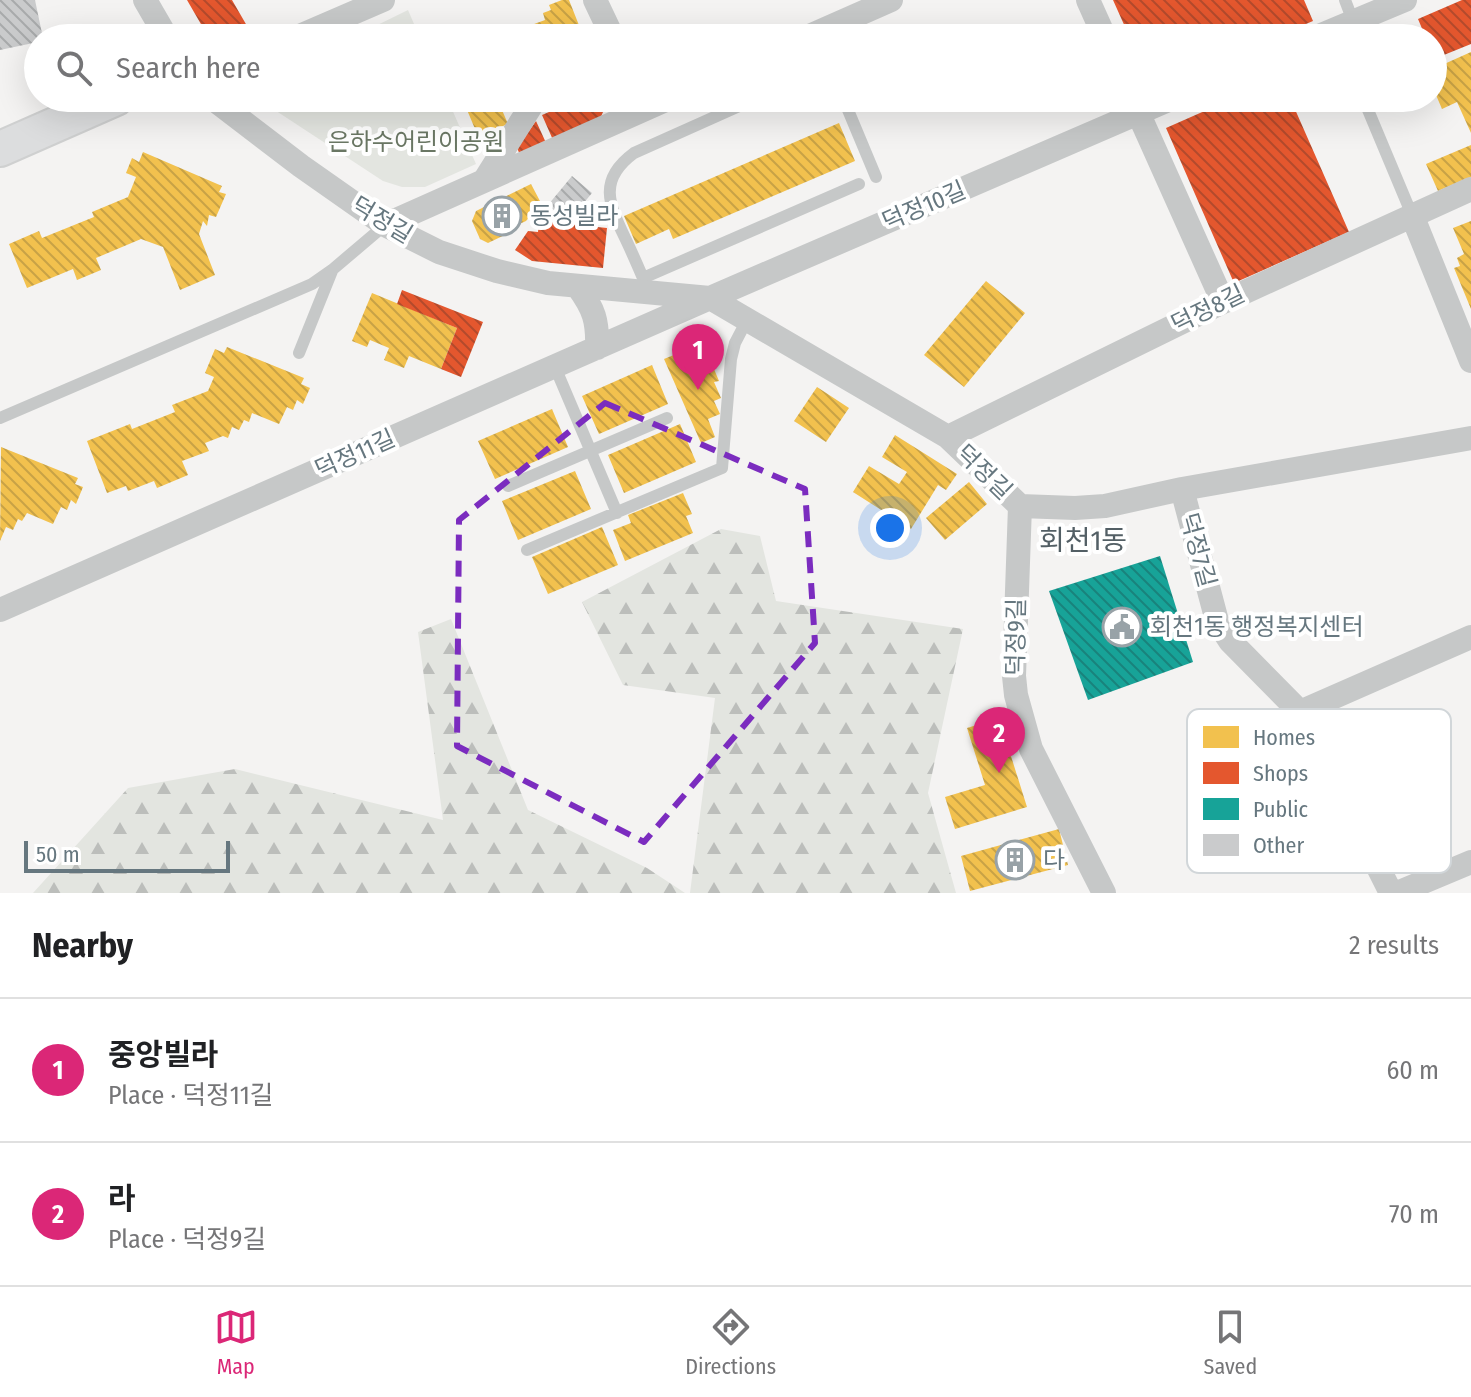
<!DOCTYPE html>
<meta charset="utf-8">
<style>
:root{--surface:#fff;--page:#f6f6f6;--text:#202124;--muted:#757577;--line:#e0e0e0;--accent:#db2777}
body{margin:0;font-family:"Fira Sans Condensed","Noto Sans KR",sans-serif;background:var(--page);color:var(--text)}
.scale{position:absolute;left:24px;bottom:20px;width:206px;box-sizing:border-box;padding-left:8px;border:4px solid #66777f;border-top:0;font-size:22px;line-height:28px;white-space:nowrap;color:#66777f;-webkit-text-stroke:6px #fff;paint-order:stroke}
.you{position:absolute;left:890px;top:528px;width:28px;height:28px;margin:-20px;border:6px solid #fff;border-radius:50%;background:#1a73e8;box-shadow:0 0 0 12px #1a73e833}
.badge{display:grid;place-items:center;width:52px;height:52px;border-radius:50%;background:var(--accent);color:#fff;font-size:26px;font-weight:700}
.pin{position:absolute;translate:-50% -66px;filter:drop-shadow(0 2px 4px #0008)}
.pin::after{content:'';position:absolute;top:42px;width:28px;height:24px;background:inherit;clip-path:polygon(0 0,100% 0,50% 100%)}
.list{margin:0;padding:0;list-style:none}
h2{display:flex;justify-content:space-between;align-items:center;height:104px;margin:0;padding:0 32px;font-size:34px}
h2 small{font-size:26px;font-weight:400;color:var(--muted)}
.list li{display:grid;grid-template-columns:52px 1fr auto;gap:24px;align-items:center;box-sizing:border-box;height:144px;padding:0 32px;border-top:2px solid var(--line)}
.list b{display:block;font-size:30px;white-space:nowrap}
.list p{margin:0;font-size:26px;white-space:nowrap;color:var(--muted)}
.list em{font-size:26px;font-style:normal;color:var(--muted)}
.icon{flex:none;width:44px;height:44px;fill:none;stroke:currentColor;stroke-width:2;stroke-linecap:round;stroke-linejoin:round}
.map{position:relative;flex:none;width:1471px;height:893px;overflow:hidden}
.search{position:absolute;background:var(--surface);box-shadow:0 8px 32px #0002;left:24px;right:24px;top:24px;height:88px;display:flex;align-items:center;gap:20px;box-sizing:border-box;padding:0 28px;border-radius:44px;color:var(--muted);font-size:30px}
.sheet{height:392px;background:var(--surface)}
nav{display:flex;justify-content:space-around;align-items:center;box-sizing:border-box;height:112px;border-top:2px solid var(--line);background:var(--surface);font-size:22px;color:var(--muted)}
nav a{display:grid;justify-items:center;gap:4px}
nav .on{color:var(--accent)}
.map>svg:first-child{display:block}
.green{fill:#e3e5e0}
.forest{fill:url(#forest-firs)}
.homes{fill:url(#homes-back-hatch)}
.shops{fill:url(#shops-back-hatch)}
.public{fill:url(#public-back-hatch)}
.building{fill:url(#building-back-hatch)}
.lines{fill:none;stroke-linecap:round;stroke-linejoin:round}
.secondary-casing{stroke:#cfd0d0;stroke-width:38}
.lane{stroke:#c6c8c8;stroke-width:12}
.street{stroke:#c6c8c8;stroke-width:24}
.secondary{stroke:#dcddde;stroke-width:34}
.marked{fill:none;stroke:#7b2cbf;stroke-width:6;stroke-dasharray:16 10;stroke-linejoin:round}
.labels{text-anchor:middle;stroke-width:8;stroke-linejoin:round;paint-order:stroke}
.park-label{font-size:24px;fill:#6a7764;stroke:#fff}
.street-label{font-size:24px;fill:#66777f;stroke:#fff}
.poi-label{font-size:24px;fill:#66777f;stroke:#fff;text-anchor:start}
.quarter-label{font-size:28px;fill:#535f65;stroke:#fff}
.key{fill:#fff;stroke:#d1d6d9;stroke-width:2}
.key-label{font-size:22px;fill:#66777f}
</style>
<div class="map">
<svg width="1471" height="893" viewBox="0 0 1471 893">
<defs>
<pattern id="forest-firs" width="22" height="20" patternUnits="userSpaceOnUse" patternTransform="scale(2)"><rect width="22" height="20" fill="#e3e5e0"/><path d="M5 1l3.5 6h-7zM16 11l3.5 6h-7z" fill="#bcbebb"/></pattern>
<pattern id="homes-back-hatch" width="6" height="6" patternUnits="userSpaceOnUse" patternTransform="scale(2)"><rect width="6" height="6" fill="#f2c14e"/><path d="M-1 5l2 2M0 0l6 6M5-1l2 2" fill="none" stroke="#c8a246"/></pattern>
<pattern id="shops-back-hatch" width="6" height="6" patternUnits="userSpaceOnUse" patternTransform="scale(2)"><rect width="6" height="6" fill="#e4572e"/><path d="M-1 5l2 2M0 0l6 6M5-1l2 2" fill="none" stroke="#b34a2c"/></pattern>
<pattern id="public-back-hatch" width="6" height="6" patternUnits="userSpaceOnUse" patternTransform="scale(2)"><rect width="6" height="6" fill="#17a398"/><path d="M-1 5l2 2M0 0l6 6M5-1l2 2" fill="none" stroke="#19837c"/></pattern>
<pattern id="building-back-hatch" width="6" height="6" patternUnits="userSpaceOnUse" patternTransform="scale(2)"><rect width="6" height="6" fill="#cacbcc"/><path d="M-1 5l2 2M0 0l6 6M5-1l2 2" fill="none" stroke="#a8aaab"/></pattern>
</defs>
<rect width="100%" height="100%" fill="#f4f3f2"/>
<path class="green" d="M408,10L420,38H351Z
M260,98H447L476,164L425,187H402L383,181L261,101Z"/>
<path class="forest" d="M721,529L760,536L776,601L963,629L928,793L956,893H690L715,698L623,685L582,602Z
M451,619L528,810L647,868L685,893H33L128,788L235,769L443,820L418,632Z"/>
<path class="homes" d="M562,0H569L584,38H519L529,34L526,27L545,20L543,13L551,10L549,5Z
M1471,52V133L1457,102L1442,109L1433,88V69Z
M462,98H512L499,103L508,124L478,136Z
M839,123L855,161L673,239L669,229L636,244L624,216Z
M1471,145V177L1438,191L1426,164Z
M143,152L222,186L219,192L226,194L216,217L209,215L207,226L203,221L199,234L215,275L180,290L163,247L141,239L96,258L101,270L77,280L73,269L27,288L9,244L39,231L42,238L94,217L92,212L128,197L136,177L126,173L132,158L139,162Z
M531,184L541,203L526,221L515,226L517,229L488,243L480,239L472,221L476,211Z
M1471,221V309L1454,268L1460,266L1457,258L1464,254L1453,228Z
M986,281L1025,313L964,387L924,355Z
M372,293L457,328L441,369L409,356L404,368L384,360L389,348L370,340L367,347L352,341Z
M703,343L719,381L714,382L721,398L714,401L720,414L708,419L715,437L701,443L664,359Z
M227,347L304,378L301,384L310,388L303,404L297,400L293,410L287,407L279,424L252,413L249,422L244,420L239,430L232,427L228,438L223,436L205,443L209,451L182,461L188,475L157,488L154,481L128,491L126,486L107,493L87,441L130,424L132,429L175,412L172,405L208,391L214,377L205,373L215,349L224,353Z
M652,365L668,404L599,434L582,396Z
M817,387L849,408L826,442L794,421Z
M552,409L568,447L495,479L478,441Z
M680,424L696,462L624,493L608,455Z
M895,435L957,474L946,490L938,485L911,529L853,492L869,466L899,484L907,472L882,457Z
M1,447L78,478L75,484L83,487L76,504L71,500L67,510L61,507L53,524L27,513L22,521L18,519L13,530L6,527L0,541Z
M575,471L591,509L518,540L502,501Z
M969,482L987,504L945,540L926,518Z
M683,493L692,514L686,516L693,533L625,561L613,530L631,523L628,515Z
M602,527L618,565L548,594L532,557Z
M999,718L1027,807L955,829L945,797L985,785L967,728Z
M1059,829L1068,865L970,891L961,856Z"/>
<path class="shops" d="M187,0H232L254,38H209Z
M1113,0H1304L1313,21L1273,38H1130Z
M1462,0H1471V44L1434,59L1433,38H1426L1418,19Z
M576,98H609L600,119L553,140L542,115L577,100Z
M1234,98H1290L1349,232L1234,283L1166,128Z
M536,121L547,145L521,157L517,148Z
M539,221L607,228L603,268L532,261L515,250L528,231L538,232Z
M402,290L483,322L461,377L441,369L457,328L397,304Z"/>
<path class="public" d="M1160,556L1193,662L1088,700L1049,591Z"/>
<path class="building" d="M0,0H35L43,38H38V42L0,50Z
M572,176L592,193L568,222L548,205Z"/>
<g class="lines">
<defs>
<path id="secondary" d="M0,149L116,98"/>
</defs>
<use href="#secondary" class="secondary-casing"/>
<path class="lane" d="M1345,0L1353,21
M843,98L876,177
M1363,98L1412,215
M643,278L859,184
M650,294C642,276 635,259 627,242C610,206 596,181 634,153L757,98
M299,353L332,271
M555,367L617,513
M0,418L312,284L332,270L385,225
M508,486L667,418
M527,550L722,468L731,359L735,343L747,320"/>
<path class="street" d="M145,0L167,38
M595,0L613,38
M1088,0L1105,38
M295,38L383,0
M805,38L891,0
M1314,38L1405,0
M212,98L301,166L385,225L439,252L497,271L548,283L710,298L948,437L1020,506L1075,508L1105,506L1182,489L1471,438
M1132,99L1223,302
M484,181L536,98
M1412,215L1471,361
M385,225L670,98
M578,287C594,309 598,321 597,348
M948,437L1223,302L1471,189
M1182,489L1217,621L1230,641L1300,712L1391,893
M1020,506L1014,676L1016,695L1031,749L1104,893
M0,610L710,298L1173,98
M1300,712L1471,637
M1397,893L1471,862"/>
<use href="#secondary" class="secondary"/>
</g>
<path class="marked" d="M605,403L805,489L815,643L644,842L457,746L459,520Z"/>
<defs>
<symbol id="building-ring" viewBox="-11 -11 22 22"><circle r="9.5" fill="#fff" stroke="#98a2a7" stroke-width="1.5"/><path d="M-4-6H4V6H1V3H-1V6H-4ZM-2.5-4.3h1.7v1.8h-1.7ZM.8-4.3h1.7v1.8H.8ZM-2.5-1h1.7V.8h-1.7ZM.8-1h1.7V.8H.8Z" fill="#98a2a7"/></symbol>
<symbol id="civic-ring" viewBox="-11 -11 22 22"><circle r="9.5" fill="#fff" stroke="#98a2a7" stroke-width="1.5"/><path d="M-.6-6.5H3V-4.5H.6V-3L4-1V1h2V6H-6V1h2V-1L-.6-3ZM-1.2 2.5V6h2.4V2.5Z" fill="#98a2a7"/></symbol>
</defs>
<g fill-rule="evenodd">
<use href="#building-ring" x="480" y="194" width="44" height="44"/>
<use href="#civic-ring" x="1100" y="605" width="44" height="44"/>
<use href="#building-ring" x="993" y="838" width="44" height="44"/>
</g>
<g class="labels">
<g class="park-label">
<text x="416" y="150">은하수어린이공원</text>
</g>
<g class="street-label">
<text transform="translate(924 206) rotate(-23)" y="8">덕정10길</text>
<text transform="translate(382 220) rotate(31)" y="8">덕정길</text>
<text transform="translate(1208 309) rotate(-26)" y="8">덕정8길</text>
<text transform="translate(355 454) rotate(-24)" y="8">덕정11길</text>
<text transform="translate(984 472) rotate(44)" y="8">덕정길</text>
<text transform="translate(1198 550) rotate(75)" y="8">덕정7길</text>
<text transform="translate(1016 637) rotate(-89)" y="8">덕정9길</text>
</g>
<g class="poi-label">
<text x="530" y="224">동성빌라</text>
<text x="1150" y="635">회천1동 행정복지센터</text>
<text x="1043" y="868">다</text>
</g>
<g class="quarter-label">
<text x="1083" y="550">회천1동</text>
</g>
</g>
<rect x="1187" y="709" width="264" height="164" rx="12" class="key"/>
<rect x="1203" y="726" width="36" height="22" fill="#f2c14e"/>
<rect x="1203" y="762" width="36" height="22" fill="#e4572e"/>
<rect x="1203" y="798" width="36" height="22" fill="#17a398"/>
<rect x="1203" y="834" width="36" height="22" fill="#cacbcc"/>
<g class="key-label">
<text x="1253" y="745">Homes</text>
<text x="1253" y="781">Shops</text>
<text x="1253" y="817">Public</text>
<text x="1253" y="853">Other</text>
</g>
</svg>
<div class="scale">50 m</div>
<div class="you"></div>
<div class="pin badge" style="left:698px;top:390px">1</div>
<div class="pin badge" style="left:999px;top:773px">2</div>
<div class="search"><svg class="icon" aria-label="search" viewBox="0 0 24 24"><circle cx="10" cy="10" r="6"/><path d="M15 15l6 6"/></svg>Search here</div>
</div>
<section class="sheet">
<h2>Nearby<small>2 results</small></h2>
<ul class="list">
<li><span class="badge">1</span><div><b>중앙빌라</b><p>Place · 덕정11길</p></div><em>60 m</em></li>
<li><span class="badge">2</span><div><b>라</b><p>Place · 덕정9길</p></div><em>70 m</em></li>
</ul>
</section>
<nav>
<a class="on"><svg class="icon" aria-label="map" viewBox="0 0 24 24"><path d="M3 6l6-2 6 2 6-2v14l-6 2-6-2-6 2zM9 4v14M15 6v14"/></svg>Map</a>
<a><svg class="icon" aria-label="directions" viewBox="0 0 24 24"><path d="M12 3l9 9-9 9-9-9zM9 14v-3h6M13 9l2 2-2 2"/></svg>Directions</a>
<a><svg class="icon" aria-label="saved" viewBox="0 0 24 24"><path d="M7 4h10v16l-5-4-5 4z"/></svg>Saved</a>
</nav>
